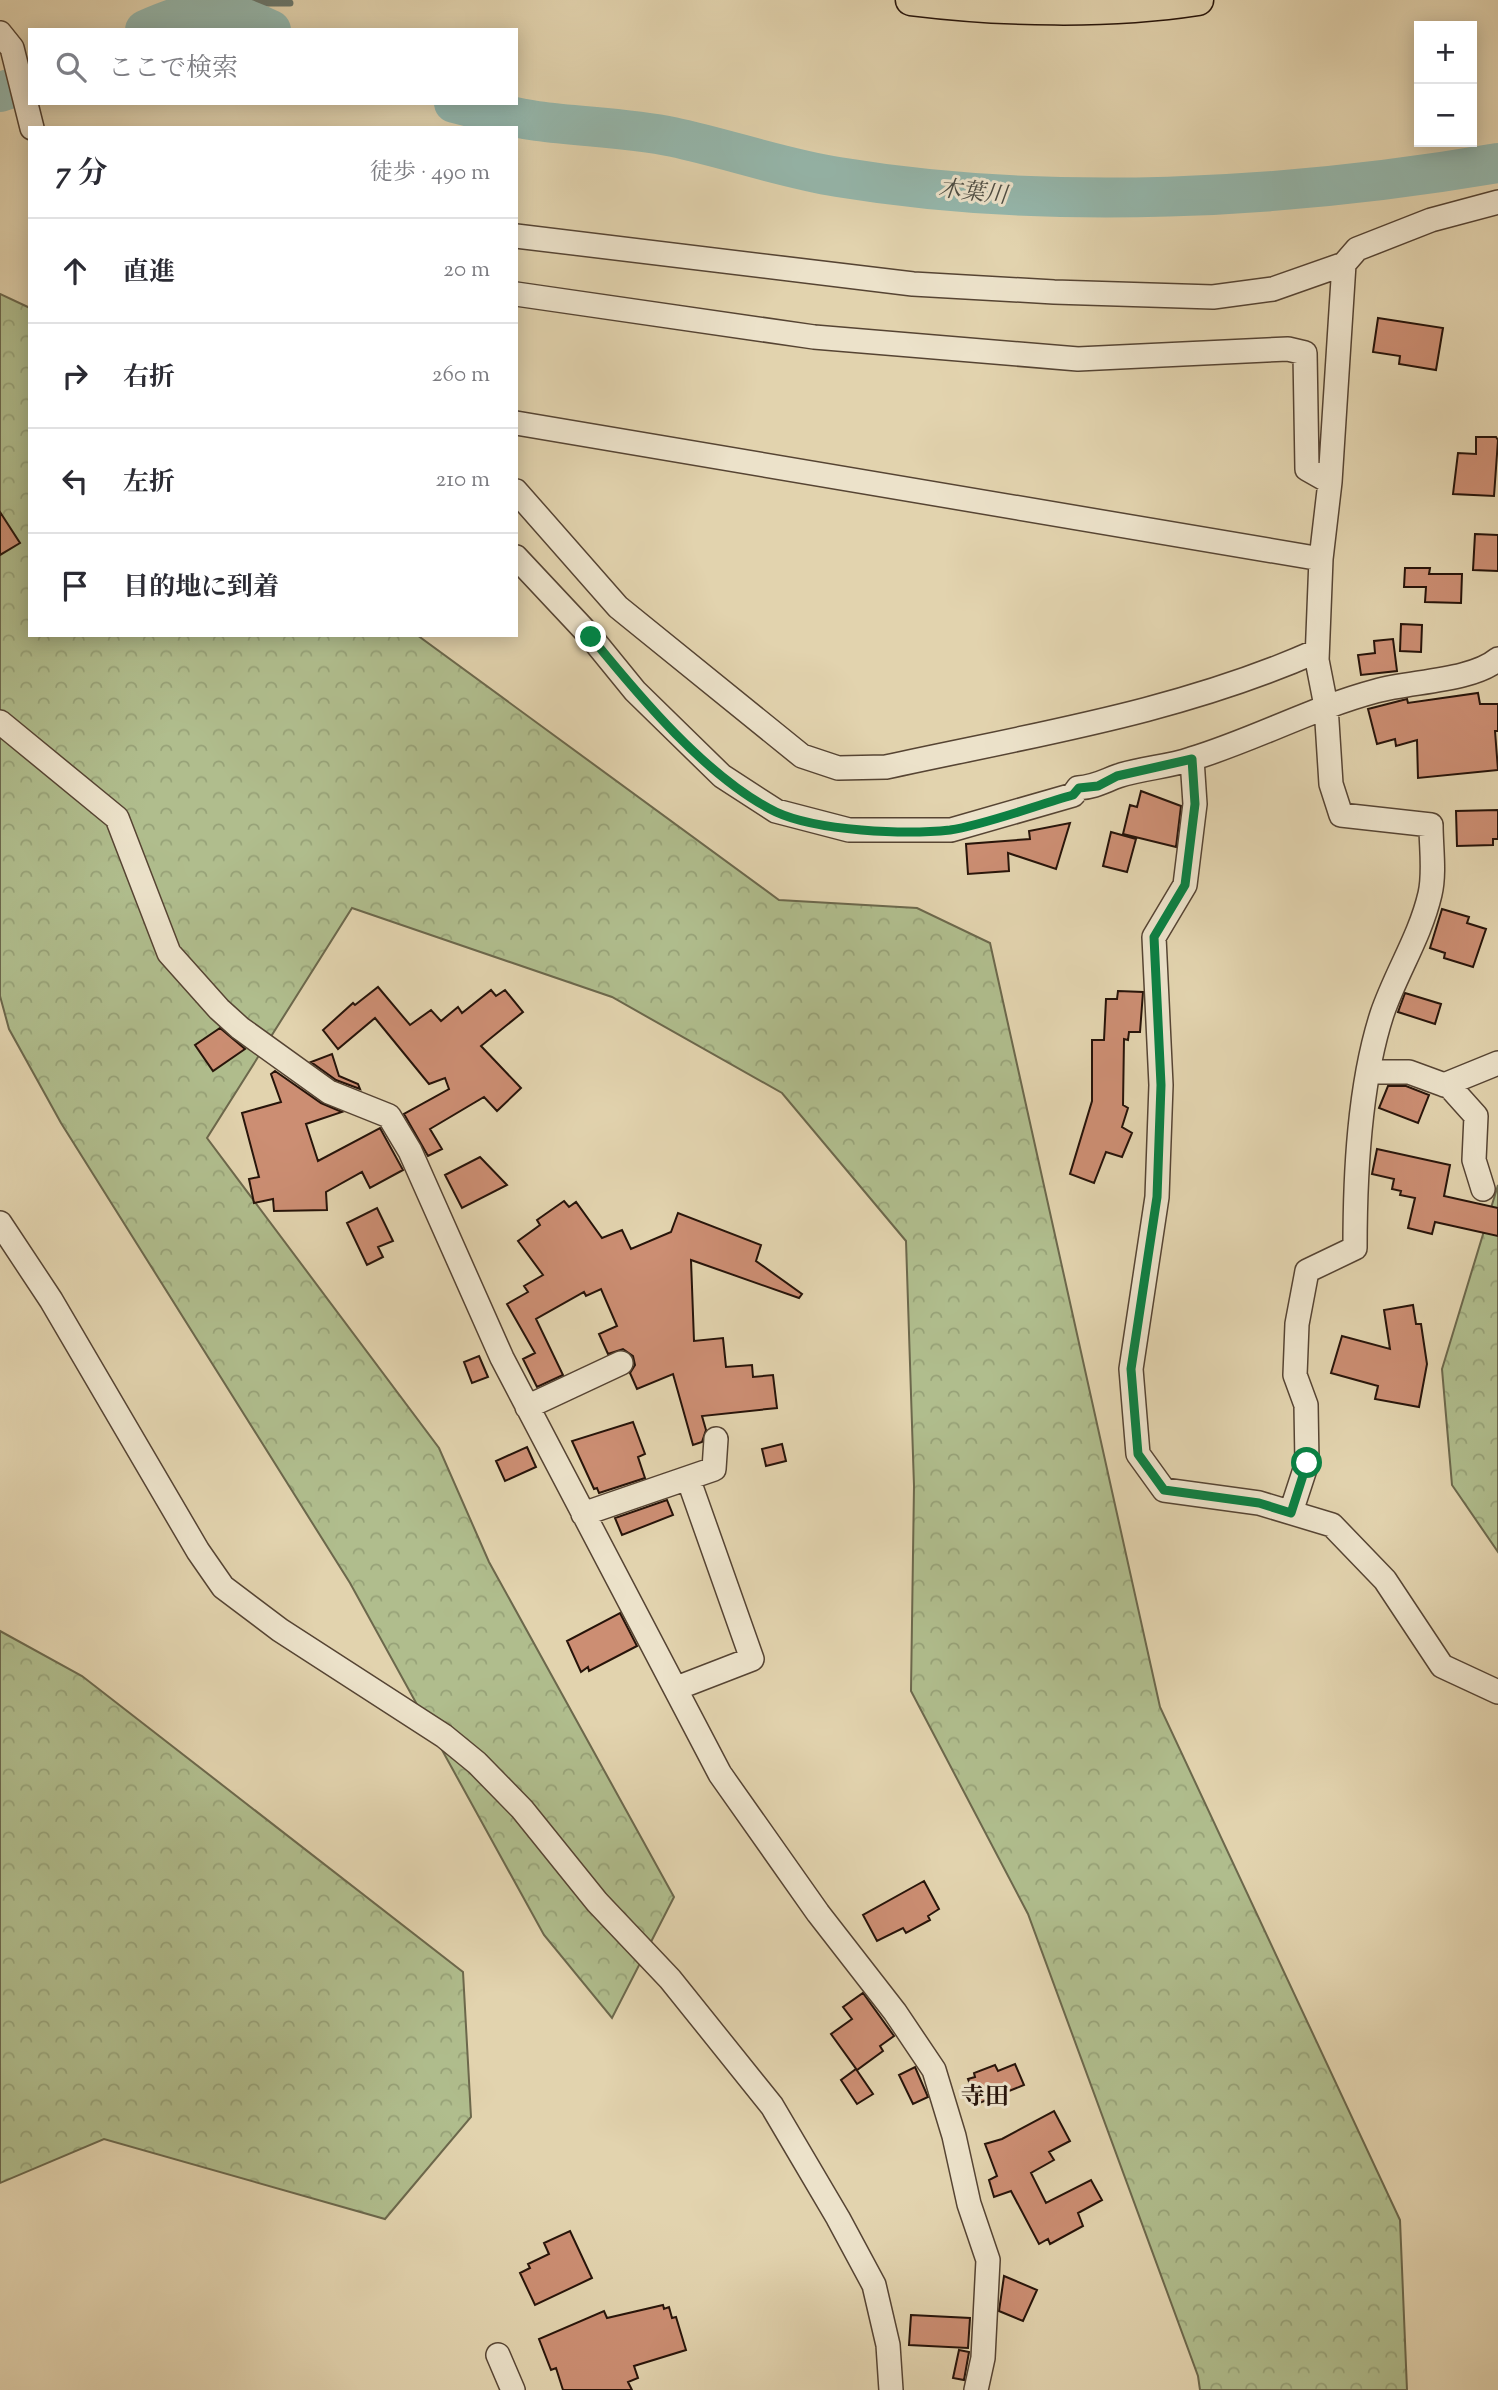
<!DOCTYPE html>
<html lang="ja">
<meta charset="utf-8">
<style>
:root{--surface:#fff;--page:#f2f2f3;--text:#2b2b33;--muted:#7c7c81;--line:#e1e1e2}
body{margin:0;font-family:"Sorts Mill Goudy","Noto Serif JP",serif;background:var(--page);color:var(--text)}
.controls{position:absolute;right:21px;top:21px;display:grid;overflow:hidden;border-radius:0px;box-shadow:0 4px 18px #0003}
.controls button{width:63px;height:63px;display:grid;place-items:center;padding:0;border:0;border-bottom:2px solid var(--line);background:var(--surface);color:var(--text);font:35px sans-serif}
.stop{position:absolute;width:21px;height:21px;margin:-16px;border:5px solid #0b8043;border-radius:50%;background:#fff}
.stop.end{background:#0b8043;border-color:#fff;box-shadow:0 2px 7px #0008}
.list{margin:0;padding:0;list-style:none}
h2{display:flex;justify-content:space-between;align-items:center;height:91px;margin:0;padding:0 28px;font-size:30px}
h2 small{font-size:23px;font-weight:400;color:var(--muted)}
.list li{display:grid;grid-template-columns:46px 1fr auto;gap:21px;align-items:center;box-sizing:border-box;height:105px;padding:0 28px;border-top:2px solid var(--line)}
.list b{display:block;font-size:26px;white-space:nowrap}
.list em{font-size:23px;font-style:normal;color:var(--muted)}
.icon{flex:none;width:38px;height:38px;fill:none;stroke:currentColor;stroke-width:2;stroke-linecap:round;stroke-linejoin:round}
.map{position:relative;flex:none;width:1498px;height:2390px;overflow:hidden}
.search{position:absolute;background:var(--surface);box-shadow:0 4px 18px #0003;left:28px;top:28px;width:490px;height:77px;display:flex;align-items:center;gap:18px;box-sizing:border-box;padding:0 24px;border-radius:0px;color:var(--muted);font-size:26px}
.panel{position:absolute;background:var(--surface);box-shadow:0 4px 18px #0003;left:28px;top:126px;width:490px;height:511px;border-radius:0px}
.map>svg:first-child{display:block}
.forest{fill:url(#forest-crowns);stroke:#6c684c;stroke-width:2}
.lines{fill:none;stroke-linecap:round;stroke-linejoin:round}
.stream{stroke:#69766b;stroke-width:7}
.river{stroke:#95b7ac;stroke-width:40}
.building{fill:#cc8e73;stroke:#27140a;stroke-width:2}
.minor-casing{stroke:#564433;stroke-width:26}
.major-casing{stroke:#27140a;stroke-width:33}
.minor{stroke:#ece2ca;stroke-width:23}
.major{stroke:#e2d3ae;stroke-width:30}
.route{stroke:#0b8043;stroke-width:9}
.labels{text-anchor:middle;stroke-width:6;stroke-linejoin:round;paint-order:stroke}
.water-label{font-size:23px;font-style:italic;fill:#4e4d43;stroke:#ece2ca}
.quarter-label{font-size:24px;font-weight:bold;fill:#27140a;stroke:#ece2ca}
</style>
<div class="map">
<svg width="1498" height="2390" viewBox="0 0 1498 2390">
<defs>
<pattern id="forest-crowns" width="20" height="18" patternUnits="userSpaceOnUse" patternTransform="scale(1.75)"><rect width="20" height="18" fill="#b0bd8d"/><path d="M2 6a3 3 0 1 1 6 0M12 15a3 3 0 1 1 6 0" fill="none" stroke="#97a278"/></pattern>
</defs>
<rect width="100%" height="100%" fill="#e2d3ae"/>
<filter id="stains"><feTurbulence type="fractalNoise" baseFrequency=".00286" numOctaves="4"/><feColorMatrix values="0 0 0 0 .2 0 0 0 0 .09 0 0 0 0 .02 0 0 0 .5 -.17"/></filter>
<radialGradient id="worn" r=".72"><stop offset=".6" stop-color="#630" stop-opacity="0"/><stop offset="1" stop-color="#630" stop-opacity=".3"/></radialGradient>
<path class="forest" d="M0,294L30,308V635H417L779,900L917,908L990,943L1160,1707L1400,2220L1407,2390H1200L1198,2376L1028,1914L911,1691L914,1486L906,1241L782,1093L612,997L352,908L207,1138L439,1448L489,1562L674,1897L612,2018L544,1935L350,1583L61,1123L9,1029L0,996Z
M1498,1185V1552L1452,1485L1442,1369Z
M0,1631L82,1676L463,1972L471,2117L385,2219L104,2139L0,2183Z"/>
<g class="lines">
<path class="stream" d="M199,10L238,3H290"/>
<path class="river" d="M145,30C197,7 219,5 271,30
M0,92L30,82
M454,103C481,110 509,117 537,121C582,127 629,128 673,137C729,149 782,168 838,177C1050,212 1287,199 1498,163"/>
</g>
<path class="building" d="M1378,318L1443,328L1436,370L1399,364L1400,356L1373,352Z
M1476,437H1496L1498,440L1494,496L1453,494L1458,453L1476,454Z
M0,512L20,543L0,555Z
M1475,534L1498,535V571L1473,570Z
M1405,568H1430L1429,574H1462L1461,603L1425,602L1426,587H1404Z
M1401,624L1422,625L1421,652L1400,651Z
M1393,639L1397,671L1361,675L1358,655L1375,653L1374,641Z
M1478,693L1480,704H1498V731H1495L1498,770L1418,778L1417,740L1396,746L1395,739L1377,744L1368,709L1407,699L1408,703Z
M1141,791L1181,806L1176,847L1123,834L1130,805L1137,807Z
M1498,810V839H1493V845L1457,846L1456,811Z
M1070,823L1056,869L1008,853L1009,871L968,874L966,844L1030,839L1029,831Z
M1111,832L1136,839L1127,872L1103,866Z
M1442,909L1469,917L1467,923L1486,929L1473,967L1444,958L1445,953L1430,948Z
M378,987L410,1025L431,1010L441,1021L458,1007L462,1013L491,990L496,996L505,990L523,1012L481,1046L521,1088L497,1111L484,1097L430,1129L442,1149L428,1156L404,1114L449,1089L445,1078L429,1084L375,1018L338,1049L323,1030L353,1003L355,1005Z
M1118,991L1143,992L1140,1032H1129L1128,1040L1124,1039L1123,1105L1128,1108L1122,1127L1132,1133L1122,1157L1106,1152L1094,1183L1070,1174L1092,1101V1040H1104L1106,999H1117Z
M1405,993L1441,1004L1435,1024L1398,1012Z
M220,1028L245,1049L213,1071L195,1045Z
M332,1054L339,1076L358,1084L360,1089L336,1080L311,1062Z
M275,1071L321,1103L342,1112L306,1124L318,1161L380,1128L403,1170L370,1188L362,1172L326,1192L327,1210L274,1211L273,1199L254,1203L249,1179L259,1177L242,1113L281,1102L271,1074Z
M1388,1086H1406L1429,1095L1418,1123L1379,1108Z
M1377,1149L1450,1165L1444,1196L1498,1208V1236L1435,1222L1432,1234L1408,1228L1415,1198L1400,1195L1401,1191L1392,1189L1394,1179L1372,1174Z
M480,1157L507,1185L462,1208L445,1175Z
M564,1201L569,1207L576,1202L602,1238L622,1230L631,1249L671,1232L678,1213L761,1245L756,1261L802,1294L799,1298L691,1260L694,1341L723,1338L726,1367L752,1365L753,1377L773,1375L777,1408L702,1416L706,1430L702,1442L693,1445L673,1374L637,1389L630,1373L635,1365L633,1356L623,1349L608,1354L599,1334L617,1326L601,1289L586,1296L584,1292L536,1319L563,1375L537,1387L523,1359L535,1353L507,1304L528,1292L524,1286L543,1275L518,1241L540,1225L537,1220Z
M377,1208L393,1241L378,1247L383,1257L367,1265L347,1223Z
M1413,1305L1416,1324H1421L1427,1364L1419,1407L1375,1399L1378,1386L1331,1373L1342,1336L1390,1349L1384,1310Z
M479,1356L488,1377L472,1383L464,1362Z
M633,1422L645,1454L638,1457L645,1478L599,1493L597,1488L594,1489L572,1441Z
M782,1444L786,1461L766,1466L762,1449Z
M527,1447L536,1467L505,1481L496,1461Z
M667,1500L673,1515L622,1535L615,1518Z
M620,1613L637,1646L589,1671L588,1667L581,1672L567,1641Z
M924,1881L939,1909L928,1916L930,1920L906,1933L903,1928L877,1941L863,1915Z
M863,1993L894,2036L880,2046L883,2051L857,2070L831,2034L852,2019L843,2007Z
M1015,2064L1024,2085L977,2104L968,2079L975,2077L974,2073L995,2065L998,2071Z
M915,2067L928,2097L913,2104L899,2075Z
M856,2069L873,2094L857,2104L841,2080Z
M1054,2111L1070,2141L1049,2152L1054,2160L1031,2173L1046,2203L1091,2180L1102,2200L1078,2213L1083,2226L1050,2244L1048,2239L1039,2244L1011,2191L994,2197L989,2180L997,2176L985,2144L1002,2139Z
M570,2231L592,2278L535,2305L520,2273L530,2268L528,2264L549,2254L544,2243Z
M1004,2276L1037,2290L1023,2321L999,2311Z
M663,2305L664,2309L669,2307L672,2318L676,2317L686,2350L634,2366L638,2378L628,2382L632,2390H563L556,2368L551,2370L539,2339L604,2311L607,2318Z
M911,2315L970,2318L968,2348L909,2345Z
M959,2350L969,2352L964,2380L953,2378Z"/>
<g class="lines">
<defs>
<path id="minor" d="M0,33L12,48L32,128
M516,236L913,284L1054,292L1213,297L1273,289L1344,264
M516,294L814,337L1078,359L1288,349L1305,353L1307,469L1330,482
M516,423L1321,559
M516,491L618,607L802,756L838,768L886,767C1032,735 1180,712 1317,651
M516,557L591,637L635,691L722,776L776,811L849,830H951L1073,795L1078,788C1095,787 1104,781 1118,776C1142,768 1168,767 1191,759C1254,740 1312,708 1376,691C1412,681 1472,681 1498,659
M0,722L117,818L169,953L219,1009L240,1028L329,1092L389,1116L410,1151L502,1358L720,1774L818,1913L895,2012L934,2070L954,2136L969,2204L988,2260L983,2358L976,2390
M1192,759L1195,804L1185,885L1154,937L1161,1085L1157,1197L1131,1369L1138,1454L1164,1490L1259,1503L1332,1525L1385,1580L1442,1666L1498,1692
M1369,1072H1409L1450,1087L1476,1116L1474,1160L1483,1189
M1444,1085L1498,1063
M0,1223L51,1300L198,1551L223,1587L280,1630L444,1736L477,1763L522,1809L597,1902L670,1979L772,2106L838,2218L874,2285L888,2345L891,2390
M527,1407L621,1363
M1291,1512L1307,1463L1306,1405L1295,1375L1297,1324L1307,1271L1355,1248C1355,1174 1359,1085 1382,1014C1396,973 1420,937 1430,894C1435,873 1431,847 1431,825L1341,815L1331,784L1326,706L1317,660L1321,559L1330,482L1344,264L1357,249L1431,220L1498,202
M583,1514L714,1469L716,1439
M677,1688L752,1659L688,1478
M498,2355L513,2390"/>
<path id="major" d="M911,0C1001,11 1108,14 1198,0"/>
</defs>
<use href="#minor" class="minor-casing"/>
<use href="#major" class="major-casing"/>
<use href="#minor" class="minor"/>
<use href="#major" class="major"/>
</g>
<g class="lines">
<path class="route" d="M591,637C638,695 708,779 776,812C817,831 905,835 950,830C985,825 1037,805 1073,795L1079,788L1098,786L1117,776L1192,759L1195,804L1185,885L1154,937L1161,1085L1157,1197L1131,1369L1138,1454L1164,1490L1259,1503L1291,1513L1307,1463"/>
</g>
<g class="labels">
<g class="water-label">
<text transform="translate(973 191) rotate(6)" y="8">木葉川</text>
</g>
<g class="quarter-label">
<text x="985" y="2104">寺田</text>
</g>
</g>
<rect width="100%" height="100%" filter="url(#stains)"/>
<rect width="100%" height="100%" fill="url(#worn)"/>
</svg>
<div class="controls">
<button>+</button>
<button>−</button>
</div>
<div class="stop" style="left:1307px;top:1463px"></div>
<div class="stop end" style="left:591px;top:637px"></div>
<div class="search"><svg class="icon" aria-label="search" viewBox="0 0 24 24"><circle cx="10" cy="10" r="6"/><path d="M15 15l6 6"/></svg>ここで検索</div>
<section class="panel">
<h2>7 分<small>徒歩 · 490 m</small></h2>
<ul class="list">
<li><svg class="icon" aria-label="ahead" viewBox="0 0 24 24"><path d="M12 20V5M6 11l6-6 6 6"/></svg><div><b>直進</b></div><em>20 m</em></li>
<li><svg class="icon" aria-label="right" viewBox="0 0 24 24"><path d="M7 20v-9h11M14 6l5 5-5 5"/></svg><div><b>右折</b></div><em>260 m</em></li>
<li><svg class="icon" aria-label="left" viewBox="0 0 24 24"><path d="M17 20v-9H6M10 6l-5 5 5 5"/></svg><div><b>左折</b></div><em>210 m</em></li>
<li><svg class="icon" aria-label="arrive" viewBox="0 0 24 24"><path d="M6 21V4h12l-3 4 3 4H6"/></svg><div><b>目的地に到着</b></div></li>
</ul>
</section>
</div>
